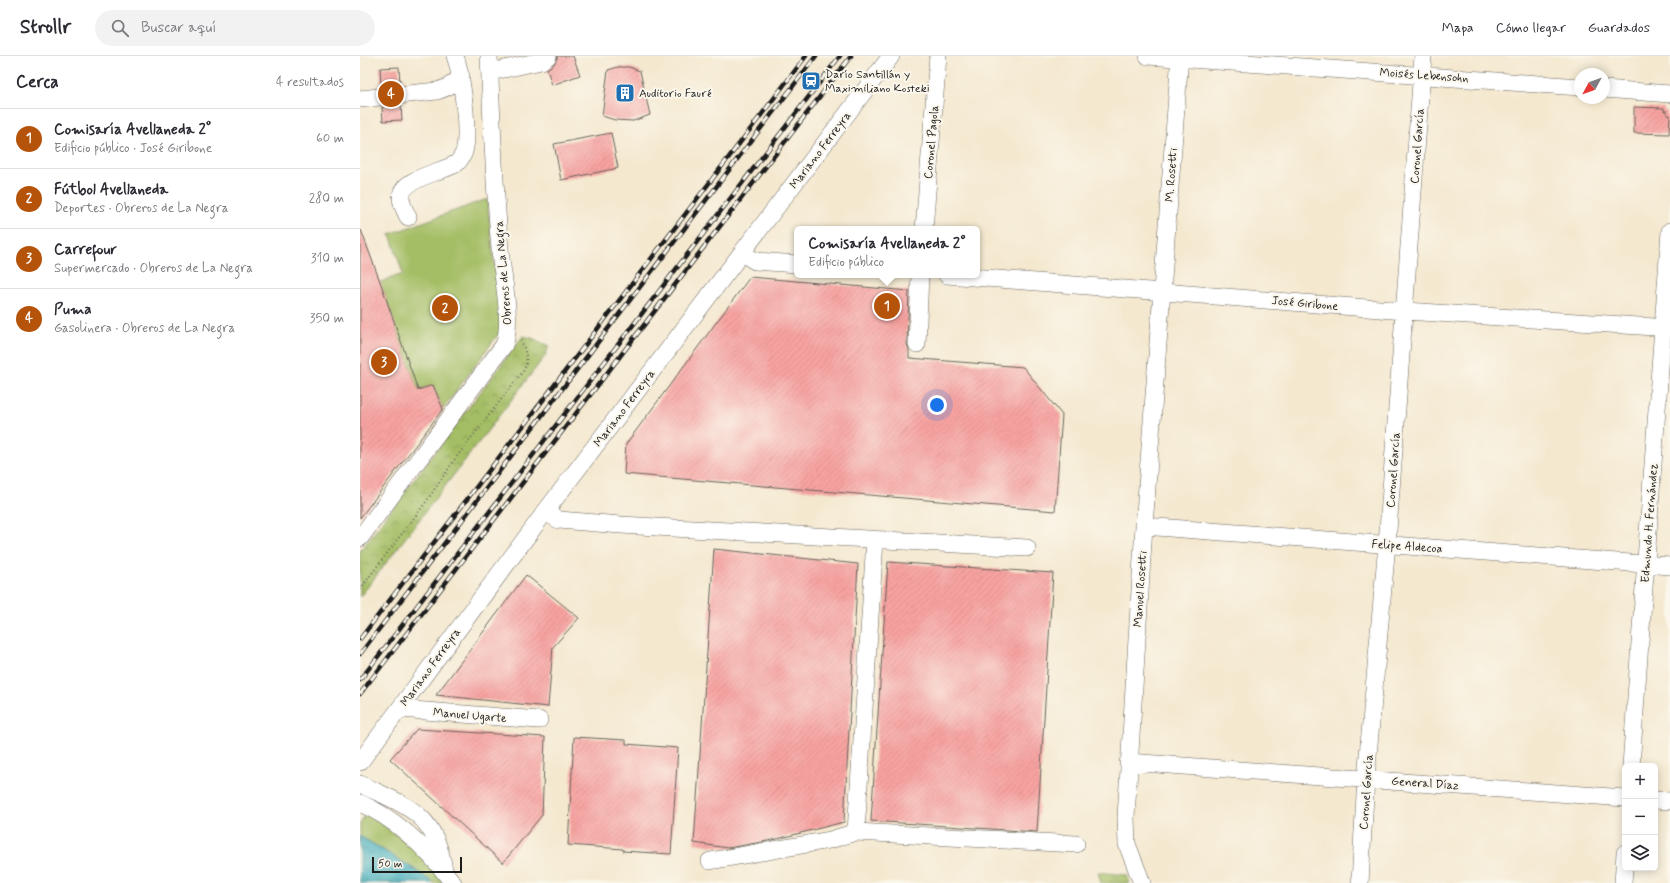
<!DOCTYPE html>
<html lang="es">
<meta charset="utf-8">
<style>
:root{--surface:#fff;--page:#f2f2f3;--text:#2b2b33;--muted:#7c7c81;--line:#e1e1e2;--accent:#b45309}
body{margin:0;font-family:Mynerve,sans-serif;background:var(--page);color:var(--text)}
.controls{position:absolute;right:12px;bottom:12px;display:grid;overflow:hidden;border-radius:6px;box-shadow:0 2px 10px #0003}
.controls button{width:36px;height:36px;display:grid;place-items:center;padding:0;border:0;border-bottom:1px solid var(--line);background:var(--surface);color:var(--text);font:20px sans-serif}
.compass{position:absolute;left:1214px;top:12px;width:36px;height:36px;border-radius:50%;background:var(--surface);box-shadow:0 2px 10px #0003;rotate:229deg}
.scale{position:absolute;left:12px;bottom:10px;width:90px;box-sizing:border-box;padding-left:4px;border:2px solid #1c1c1c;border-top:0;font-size:11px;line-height:14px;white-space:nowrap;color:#1c1c1c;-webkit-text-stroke:3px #fbf7ec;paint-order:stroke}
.you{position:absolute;left:577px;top:349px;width:14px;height:14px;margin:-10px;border:3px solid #fff;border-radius:50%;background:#1a73e8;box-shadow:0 0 0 6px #1a73e833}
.badge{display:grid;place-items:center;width:26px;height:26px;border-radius:50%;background:var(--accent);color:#fff;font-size:13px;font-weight:700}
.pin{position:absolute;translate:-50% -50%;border:2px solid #fff;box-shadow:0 1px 4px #0006}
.popup{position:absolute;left:434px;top:170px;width:186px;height:52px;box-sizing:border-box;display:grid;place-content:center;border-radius:6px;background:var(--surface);filter:drop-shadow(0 1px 3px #0005);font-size:13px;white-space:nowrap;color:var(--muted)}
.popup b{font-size:15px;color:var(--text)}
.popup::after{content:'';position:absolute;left:50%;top:100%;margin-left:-8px;border:8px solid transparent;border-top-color:var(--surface)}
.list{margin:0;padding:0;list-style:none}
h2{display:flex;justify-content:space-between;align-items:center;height:52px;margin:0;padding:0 16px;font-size:17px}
h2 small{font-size:13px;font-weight:400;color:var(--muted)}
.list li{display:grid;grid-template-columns:26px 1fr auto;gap:12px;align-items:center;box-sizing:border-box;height:60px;padding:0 16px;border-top:1px solid var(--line)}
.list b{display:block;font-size:15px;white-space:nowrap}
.list p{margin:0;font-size:13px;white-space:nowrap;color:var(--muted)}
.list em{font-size:13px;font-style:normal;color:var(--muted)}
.icon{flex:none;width:22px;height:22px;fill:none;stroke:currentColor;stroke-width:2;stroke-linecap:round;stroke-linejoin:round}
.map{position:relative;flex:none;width:1310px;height:827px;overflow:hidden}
header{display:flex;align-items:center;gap:24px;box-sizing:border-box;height:56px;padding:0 20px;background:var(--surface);border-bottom:1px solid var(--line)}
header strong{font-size:19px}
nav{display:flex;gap:22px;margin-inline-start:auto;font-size:14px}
.search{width:280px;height:36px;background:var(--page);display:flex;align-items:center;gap:10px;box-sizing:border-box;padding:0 14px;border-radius:22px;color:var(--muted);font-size:15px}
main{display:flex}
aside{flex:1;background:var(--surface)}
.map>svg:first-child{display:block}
.grass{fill:#a4be65;stroke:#606d40}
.park{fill:url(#park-crowns);stroke:#606d40}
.water{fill:url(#water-waves);stroke:#2c646c}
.building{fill:url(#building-hatch)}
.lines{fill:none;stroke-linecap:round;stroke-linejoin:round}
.minor-casing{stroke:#68635b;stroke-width:18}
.path{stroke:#68635b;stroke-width:2;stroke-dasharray:1 3;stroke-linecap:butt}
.minor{stroke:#fff;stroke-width:17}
.rail-casing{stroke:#1c1c1c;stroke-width:4.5}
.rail{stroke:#fbf7ec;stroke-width:3;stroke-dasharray:9;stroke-linecap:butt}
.labels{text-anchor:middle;stroke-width:4;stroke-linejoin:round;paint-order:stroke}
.poi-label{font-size:12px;fill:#1c1c1c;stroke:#fbf7ec;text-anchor:start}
.street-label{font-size:12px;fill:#1c1c1c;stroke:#fbf7ec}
</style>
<header>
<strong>Strollr</strong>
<div class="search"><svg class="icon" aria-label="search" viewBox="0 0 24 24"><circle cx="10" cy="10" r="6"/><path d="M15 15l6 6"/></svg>Buscar aquí</div>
<nav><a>Mapa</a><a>Cómo llegar</a><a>Guardados</a></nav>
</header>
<main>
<aside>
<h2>Cerca<small>4 resultados</small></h2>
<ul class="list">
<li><span class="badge">1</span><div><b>Comisaría Avellaneda 2°</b><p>Edificio público · José Giribone</p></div><em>60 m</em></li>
<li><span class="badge">2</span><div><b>Fútbol Avellaneda</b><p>Deportes · Obreros de La Negra</p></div><em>280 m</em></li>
<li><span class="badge">3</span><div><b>Carrefour</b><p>Supermercado · Obreros de La Negra</p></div><em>310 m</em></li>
<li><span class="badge">4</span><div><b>Puma</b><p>Gasolinera · Obreros de La Negra</p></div><em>350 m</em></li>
</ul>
</aside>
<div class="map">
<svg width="1310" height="827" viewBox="0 0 1310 827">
<defs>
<pattern id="park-crowns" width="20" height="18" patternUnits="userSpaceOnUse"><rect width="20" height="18" fill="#a4be65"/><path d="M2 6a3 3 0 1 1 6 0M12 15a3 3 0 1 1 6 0" fill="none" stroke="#859a52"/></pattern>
<pattern id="water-waves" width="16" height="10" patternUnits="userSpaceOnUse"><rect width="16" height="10" fill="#3dabbb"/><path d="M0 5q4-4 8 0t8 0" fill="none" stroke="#328a97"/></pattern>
<pattern id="building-hatch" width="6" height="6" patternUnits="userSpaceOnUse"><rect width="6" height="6" fill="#f7a3a1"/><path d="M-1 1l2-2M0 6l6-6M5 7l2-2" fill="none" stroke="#d38c8a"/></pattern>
</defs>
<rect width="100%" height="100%" fill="#fbf7ec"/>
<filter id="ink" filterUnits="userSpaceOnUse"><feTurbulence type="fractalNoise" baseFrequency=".025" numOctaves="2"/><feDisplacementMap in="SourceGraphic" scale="8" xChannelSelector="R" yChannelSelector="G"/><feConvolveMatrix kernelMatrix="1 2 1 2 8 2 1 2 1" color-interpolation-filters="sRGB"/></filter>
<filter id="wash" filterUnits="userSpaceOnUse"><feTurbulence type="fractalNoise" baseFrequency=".012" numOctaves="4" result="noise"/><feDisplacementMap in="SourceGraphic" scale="16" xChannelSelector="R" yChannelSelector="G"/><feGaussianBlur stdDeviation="0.9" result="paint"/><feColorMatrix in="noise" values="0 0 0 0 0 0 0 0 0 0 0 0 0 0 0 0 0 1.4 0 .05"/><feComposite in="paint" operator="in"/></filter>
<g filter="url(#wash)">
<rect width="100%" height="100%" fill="#f4e8cf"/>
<path class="grass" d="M127,143L142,273L83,353L73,329L58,334L20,226L43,218L30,178Z
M7,757L52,790L85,827H74L51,811L0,780V768Z"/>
<path class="park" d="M163,280L172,282L189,290L185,300L0,541V495Z
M738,816L767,819L770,827H741Z"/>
<path class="water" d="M0,780L51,811L74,827H0Z"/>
<g id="blocks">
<path class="building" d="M198,0H213L220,19L192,29L187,13L194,8Z
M39,11L40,29L21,31L20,12Z
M258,11H269L280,15L290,59L273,65L255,64L242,60L248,14Z
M41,49L42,64L23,65L22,51Z
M1274,51L1304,52V55H1307V59H1310L1309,78L1274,77Z
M251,77L258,112L201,124L194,88Z
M0,174H1L22,231L58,334L73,329L83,353L0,462Z
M390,221L549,235L547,288L549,294V302L663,311L702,359L695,455L264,418L266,388Z
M354,493L498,508L484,766L413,784L368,792L334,787Z
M528,506L693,517L677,776L511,765Z
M166,519L219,562L193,591L188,651L76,639Z
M57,673L185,681L182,759L143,807L30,703Z
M214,681L266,684V688L318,692L311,798L263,795V793L208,789Z"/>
</g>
</g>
<g filter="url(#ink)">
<use href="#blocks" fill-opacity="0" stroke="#68635b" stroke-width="1"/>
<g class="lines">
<defs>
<path id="minor" d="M788,0L1220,31
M130,16L181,5L188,0
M1244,33L1310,38
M0,43L77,35C88,32 94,28 101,20
M48,161C45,155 41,148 41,141C41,122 84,116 97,107C99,105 101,102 102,100C112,87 101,16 95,0
M564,173L578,0
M382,197L395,205L437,208
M587,219L1045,255L1310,272
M557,288L560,219
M185,456L199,464L261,469L667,492
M784,470L1310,510
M0,482L144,289C153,266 142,219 140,193C134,129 132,64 129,0
M515,484L496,776L716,788
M40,653L179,664
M0,706L185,456L531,0
M768,706L1265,742
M1271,710L1310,175
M0,728C48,751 75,756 84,814
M1295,744L1310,745
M0,747C37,763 69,795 93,827
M350,805L470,784L496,776
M782,827L767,788L766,761L784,470L820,0
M1000,827L1006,722L1027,488L1063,0
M1263,827L1265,797"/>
</defs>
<use href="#minor" class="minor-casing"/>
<path class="path" d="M0,533L66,446L95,403L164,314C169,303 165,295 161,284"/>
<use href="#minor" class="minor"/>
<defs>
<path id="rail" d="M0,583L402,58L446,0
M0,598L456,0
M0,624L480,0
M0,638L491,0"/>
</defs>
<use href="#rail" class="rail-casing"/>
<use href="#rail" class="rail"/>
</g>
</g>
<defs>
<symbol id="station-square" viewBox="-11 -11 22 22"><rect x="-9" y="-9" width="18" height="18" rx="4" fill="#1f6fb2" stroke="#fbf7ec"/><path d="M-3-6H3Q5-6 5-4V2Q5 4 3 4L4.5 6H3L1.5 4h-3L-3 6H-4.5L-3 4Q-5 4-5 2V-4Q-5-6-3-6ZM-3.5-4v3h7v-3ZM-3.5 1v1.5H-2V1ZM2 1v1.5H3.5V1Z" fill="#fff"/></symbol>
<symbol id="building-square" viewBox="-11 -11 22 22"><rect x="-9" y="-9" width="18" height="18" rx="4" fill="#1f6fb2" stroke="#fbf7ec"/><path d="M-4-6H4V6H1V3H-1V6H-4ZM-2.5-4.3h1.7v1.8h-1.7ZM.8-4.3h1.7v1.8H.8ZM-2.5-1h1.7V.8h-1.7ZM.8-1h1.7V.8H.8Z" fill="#fff"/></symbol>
</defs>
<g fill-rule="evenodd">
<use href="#station-square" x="440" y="14" width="22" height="22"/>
<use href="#building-square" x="254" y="26" width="22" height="22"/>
</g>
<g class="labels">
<g class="poi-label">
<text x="465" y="22">Darío Santillán y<tspan x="465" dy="14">Maximiliano Kosteki</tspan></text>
<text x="279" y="41">Auditorio Fauré</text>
</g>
<g class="street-label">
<text transform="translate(1064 19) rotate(4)" y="4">Moisés Lebensohn</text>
<text transform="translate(571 86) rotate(-85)" y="4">Coronel Pagola</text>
<text transform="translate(1057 90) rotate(-86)" y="4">Coronel García</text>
<text transform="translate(460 94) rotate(-53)" y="4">Mariano Ferreyra</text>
<text transform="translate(811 119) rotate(-86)" y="4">M. Rosetti</text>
<text transform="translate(143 217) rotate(-95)" y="4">Obreros de La Negra</text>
<text transform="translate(945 247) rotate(5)" y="4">José Giribone</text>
<text transform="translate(264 352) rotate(-53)" y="4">Mariano Ferreyra</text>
<text transform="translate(1033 414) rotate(-86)" y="4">Coronel García</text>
<text transform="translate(1289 467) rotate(-86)" y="4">Edmundo H. Fernández</text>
<text transform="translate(1047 490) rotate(4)" y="4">Felipe Aldecoa</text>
<text transform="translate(780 533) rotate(-86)" y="4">Manuel Rosetti</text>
<text transform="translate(70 611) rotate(-54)" y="4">Mariano Ferreyra</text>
<text transform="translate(110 659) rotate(5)" y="4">Manuel Ugarte</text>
<text transform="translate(1065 727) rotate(4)" y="4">General Díaz</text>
<text transform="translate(1006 736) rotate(-86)" y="4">Coronel García</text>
</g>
</g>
</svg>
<div class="controls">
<button>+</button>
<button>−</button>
<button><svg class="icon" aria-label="layers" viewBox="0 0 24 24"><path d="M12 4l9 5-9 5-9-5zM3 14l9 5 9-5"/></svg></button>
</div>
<svg class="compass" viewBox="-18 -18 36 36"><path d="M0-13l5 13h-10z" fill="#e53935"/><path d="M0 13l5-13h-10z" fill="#7c7c81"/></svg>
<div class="scale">50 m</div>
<div class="you"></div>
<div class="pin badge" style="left:527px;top:250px">1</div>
<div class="popup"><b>Comisaría Avellaneda 2°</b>Edificio público</div>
<div class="pin badge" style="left:85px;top:252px">2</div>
<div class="pin badge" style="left:24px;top:306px">3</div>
<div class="pin badge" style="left:31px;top:38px">4</div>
</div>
</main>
